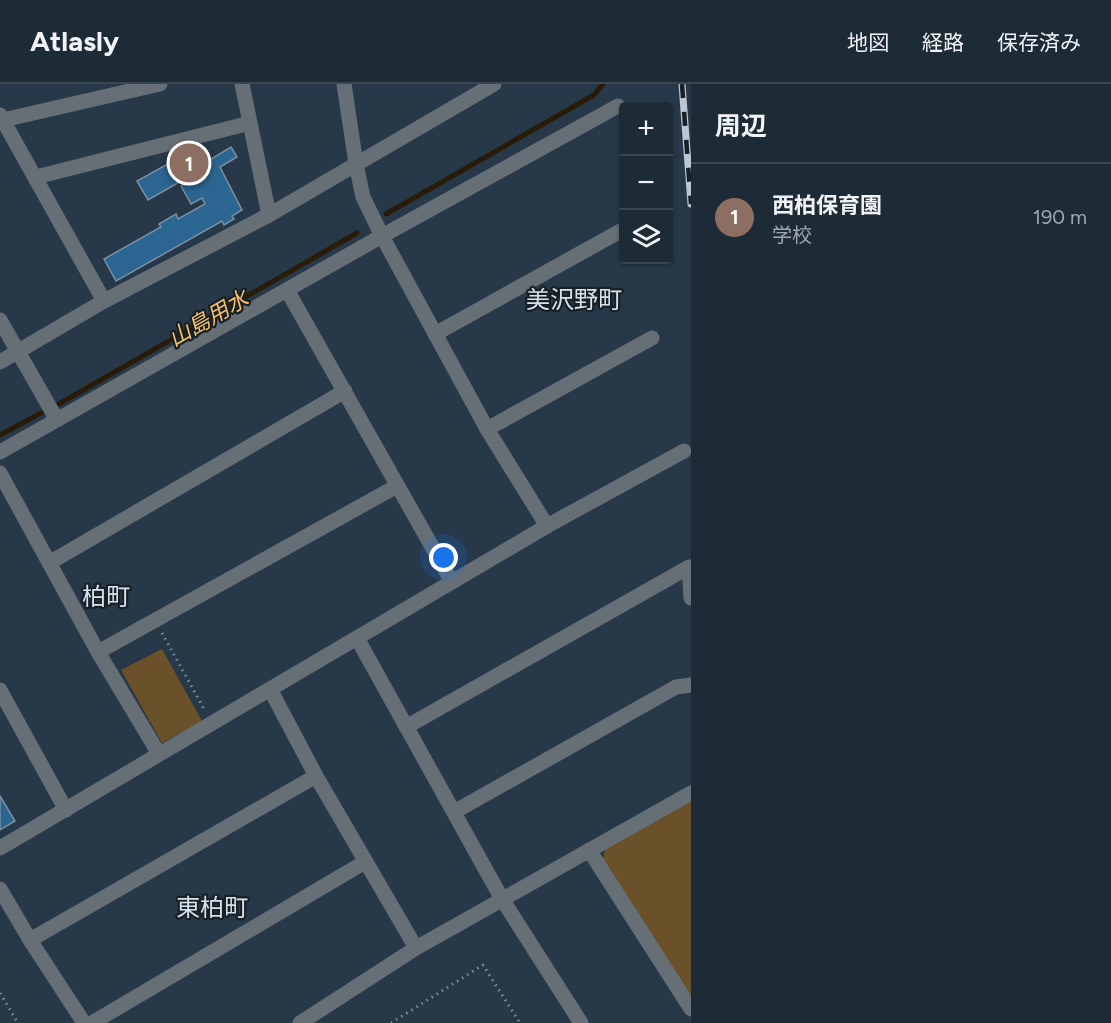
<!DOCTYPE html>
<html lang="ja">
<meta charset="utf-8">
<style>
:root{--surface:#1d2b36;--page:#2a3742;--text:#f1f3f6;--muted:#a0a7ad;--line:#3b4751;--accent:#8abfa5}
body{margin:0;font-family:Figtree,"Noto Sans JP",sans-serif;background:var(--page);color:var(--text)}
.controls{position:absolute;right:18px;top:18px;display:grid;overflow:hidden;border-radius:6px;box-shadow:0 2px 4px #0004}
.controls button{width:54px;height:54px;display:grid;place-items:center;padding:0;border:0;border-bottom:2px solid var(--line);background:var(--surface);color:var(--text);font:30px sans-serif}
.you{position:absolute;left:444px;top:474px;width:21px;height:21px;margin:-15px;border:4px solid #fff;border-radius:50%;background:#1a73e8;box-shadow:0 0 0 9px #1a73e833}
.badge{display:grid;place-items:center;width:39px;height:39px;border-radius:50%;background:var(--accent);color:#fff;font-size:20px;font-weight:700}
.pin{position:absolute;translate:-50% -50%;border:3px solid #fff;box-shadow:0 2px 6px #0006}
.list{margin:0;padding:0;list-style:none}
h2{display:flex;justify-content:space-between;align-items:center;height:78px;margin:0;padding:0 24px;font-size:26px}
h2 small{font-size:20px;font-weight:400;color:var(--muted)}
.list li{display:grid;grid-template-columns:39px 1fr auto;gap:18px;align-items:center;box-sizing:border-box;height:108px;padding:0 24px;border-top:2px solid var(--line)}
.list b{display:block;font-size:22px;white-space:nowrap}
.list p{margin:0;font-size:20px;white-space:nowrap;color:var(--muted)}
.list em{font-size:20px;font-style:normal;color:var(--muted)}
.icon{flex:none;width:33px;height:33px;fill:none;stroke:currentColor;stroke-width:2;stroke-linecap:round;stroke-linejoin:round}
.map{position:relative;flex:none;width:691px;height:939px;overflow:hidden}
header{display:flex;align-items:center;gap:36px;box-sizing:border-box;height:84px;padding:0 30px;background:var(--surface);border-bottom:2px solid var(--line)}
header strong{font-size:28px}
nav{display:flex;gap:33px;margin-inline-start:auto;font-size:21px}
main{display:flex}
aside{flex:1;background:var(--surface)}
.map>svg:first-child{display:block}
.green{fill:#6a5129}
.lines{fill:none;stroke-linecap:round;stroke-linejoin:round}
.stream{stroke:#281b08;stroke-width:5}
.building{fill:#2b6692;stroke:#7a8fa1;stroke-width:1.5}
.path{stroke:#7d8c98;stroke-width:3;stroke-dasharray:1.5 4.5;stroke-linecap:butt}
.minor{stroke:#666f76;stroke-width:15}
.tertiary{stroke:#666f76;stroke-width:15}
.rail-casing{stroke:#bbc7d1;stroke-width:7}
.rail{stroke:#172026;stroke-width:4.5;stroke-dasharray:14;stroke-linecap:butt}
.labels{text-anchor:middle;stroke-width:4.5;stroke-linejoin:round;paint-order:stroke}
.water-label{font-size:22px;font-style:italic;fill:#fac16a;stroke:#172026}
.quarter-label{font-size:24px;fill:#d6e1ea;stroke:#172026}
</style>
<header>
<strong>Atlasly</strong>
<nav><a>地図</a><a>経路</a><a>保存済み</a></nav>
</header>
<main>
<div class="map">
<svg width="691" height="939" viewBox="0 0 691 939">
<rect width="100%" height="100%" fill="#273948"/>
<path class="green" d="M162,565L202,637L162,659L121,586Z
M691,717V913L603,775L605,765Z"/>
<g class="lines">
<path class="stream" d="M386,130L594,11L603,0
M59,320L357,149
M0,351L41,329"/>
</g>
<path class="building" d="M200,62L208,77L231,63L237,73L220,83L242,126L232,132L234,135L224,141L222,137L116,197L104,175L161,143L159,140L176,130L178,135L205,120L202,114L191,120L181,102L192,95L190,92L148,116L137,97Z
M0,712L15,737L0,746Z"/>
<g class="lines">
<path class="path" d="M162,549L205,627
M0,909L18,939
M391,939L483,881L520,939"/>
<path class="minor" d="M242,0L269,131
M0,31L104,217
M3,36L160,0
M36,93L250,39
M287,206L452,498
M0,236L57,336
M435,250L624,145
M0,278L104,217L269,131L494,0
M487,345L652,254
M0,368L382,152L618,22
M0,389L98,568L159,670
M49,479L345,307
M357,554L502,815L581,939
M98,568L397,402
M270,605L316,692L416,864
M0,606L66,726
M406,643L689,483L691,514
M454,728L676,603L691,601
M0,764L547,442L684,367
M589,766L691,925
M0,805L30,856L84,939
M30,856L316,692
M92,939L365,778
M300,939L416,864L691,709"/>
<path class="tertiary" d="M344,0L356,80L363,113L382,152L487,345L547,442"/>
<defs>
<path id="rail" d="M682,0L691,120"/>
</defs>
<use href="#rail" class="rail-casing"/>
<use href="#rail" class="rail"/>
</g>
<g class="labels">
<g class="water-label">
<text transform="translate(208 234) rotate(-30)" y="8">山島用水</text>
</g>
<g class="quarter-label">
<text x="574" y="224">美沢野町</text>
<text x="106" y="521">柏町</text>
<text x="212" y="832">東柏町</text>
</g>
</g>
</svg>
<div class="controls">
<button>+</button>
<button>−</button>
<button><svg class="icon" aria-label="layers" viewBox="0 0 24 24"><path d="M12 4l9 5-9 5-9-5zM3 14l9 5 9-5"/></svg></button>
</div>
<div class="you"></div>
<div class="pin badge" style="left:189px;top:79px;background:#8d6e63">1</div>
</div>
<aside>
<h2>周辺<small></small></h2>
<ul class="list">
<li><span class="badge" style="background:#8d6e63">1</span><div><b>西柏保育園</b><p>学校</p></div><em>190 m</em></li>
</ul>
</aside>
</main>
